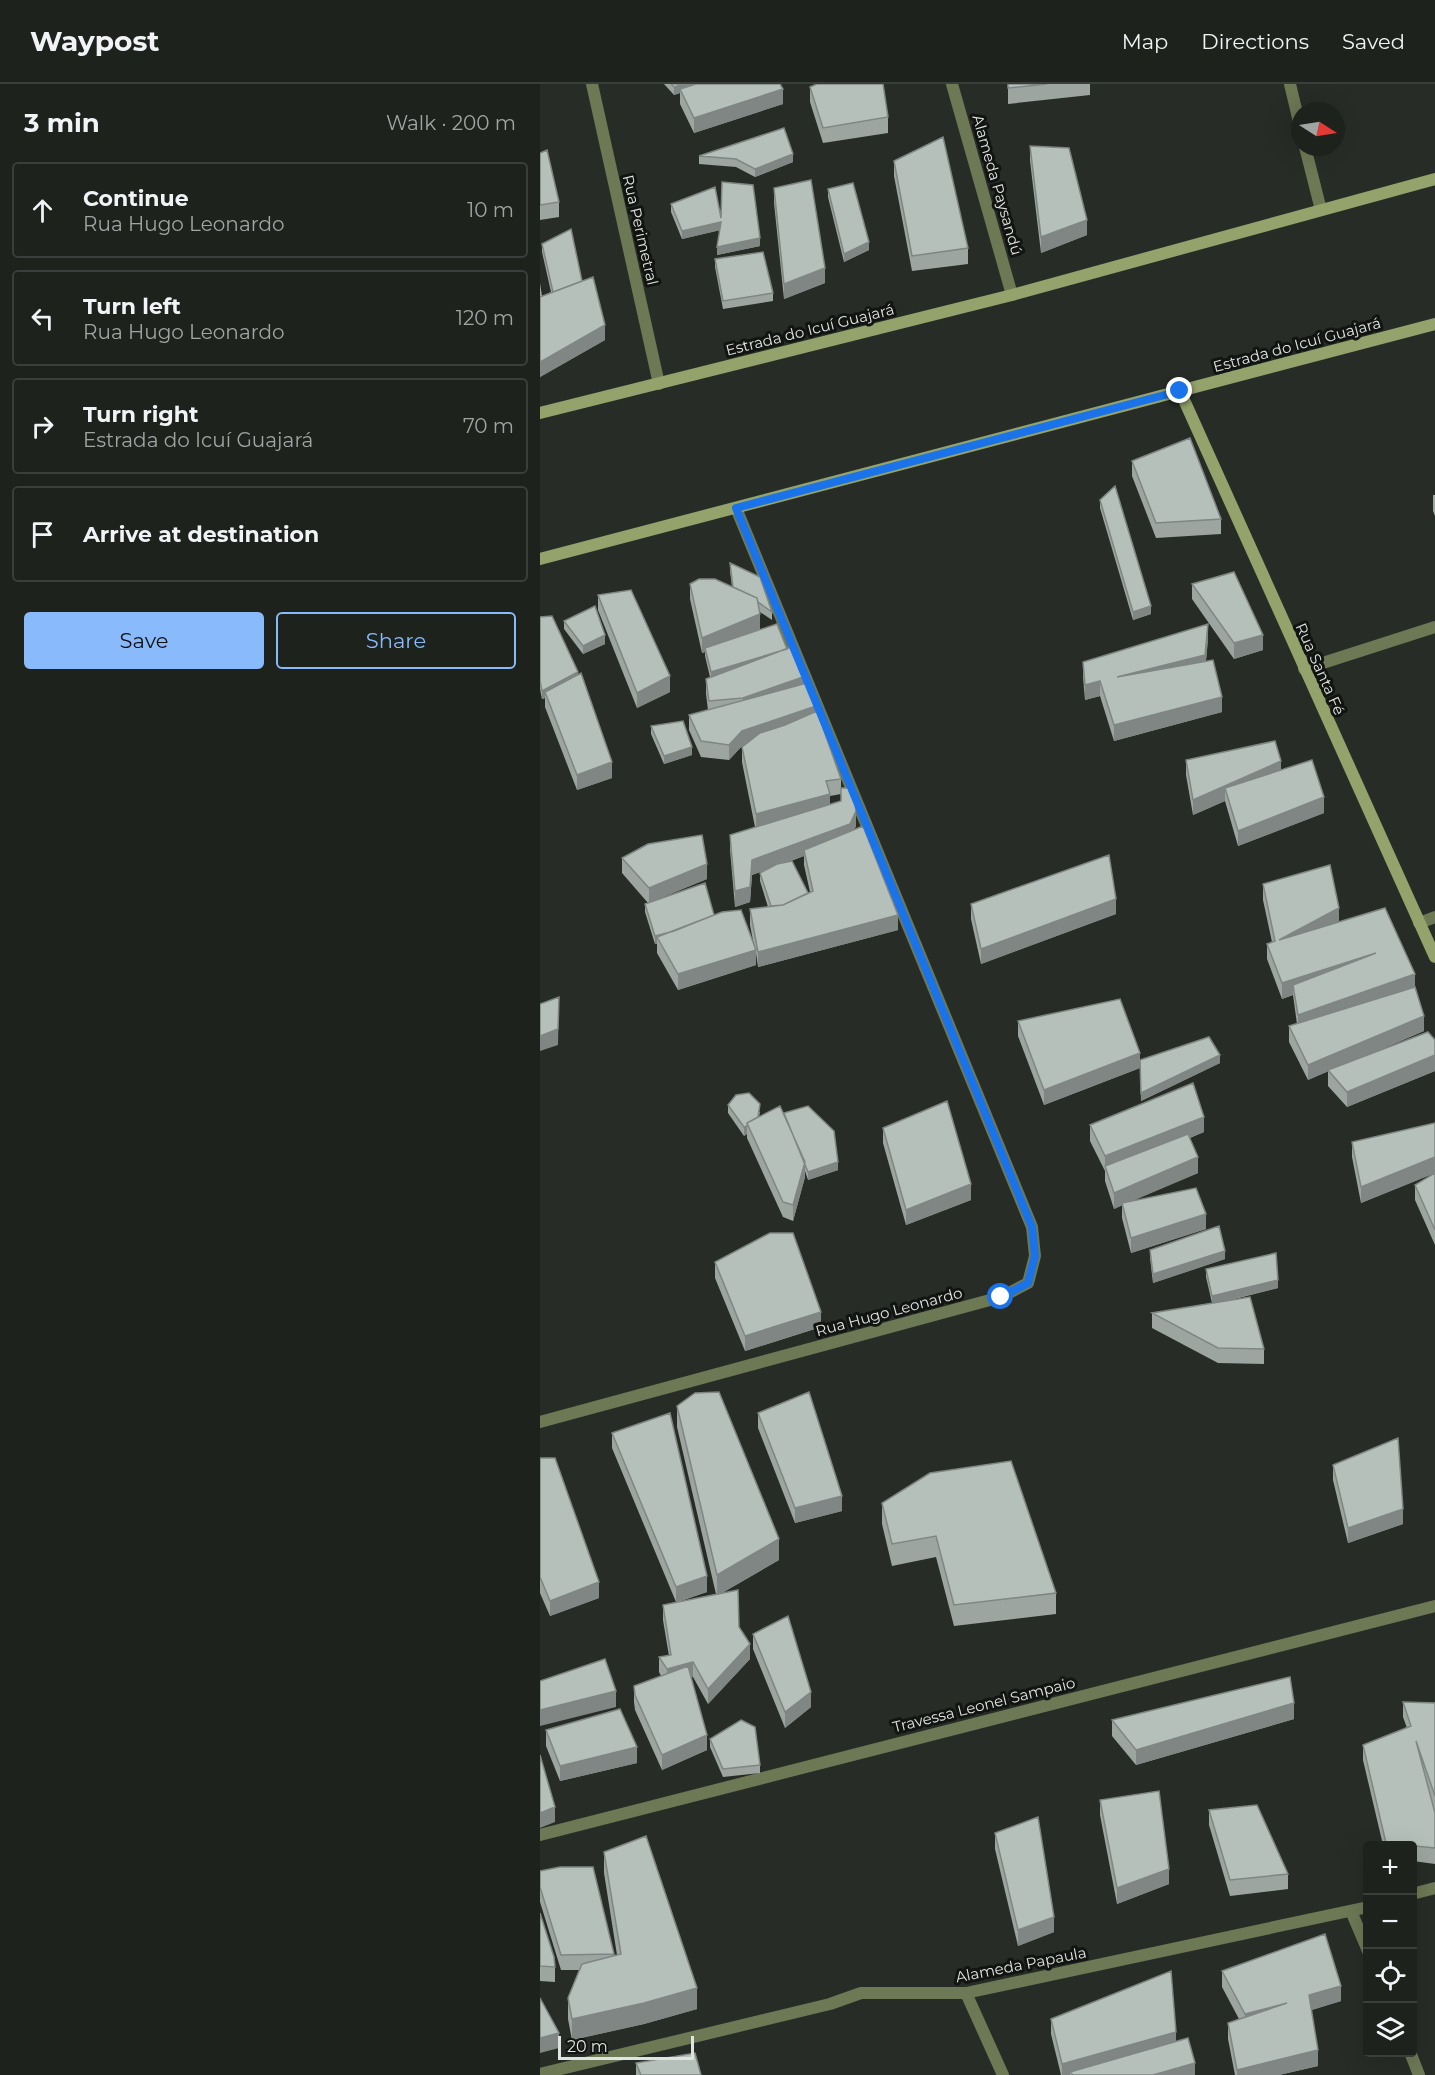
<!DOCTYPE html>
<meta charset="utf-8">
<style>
:root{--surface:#1d221c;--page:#252a25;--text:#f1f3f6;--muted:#a0a4a3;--line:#3b3f3b;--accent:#89bafc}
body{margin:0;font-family:Montserrat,sans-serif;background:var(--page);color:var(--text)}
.controls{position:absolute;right:18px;bottom:18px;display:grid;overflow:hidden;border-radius:6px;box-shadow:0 6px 24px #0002}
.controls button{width:54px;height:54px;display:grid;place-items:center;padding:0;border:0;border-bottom:2px solid var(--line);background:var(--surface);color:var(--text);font:30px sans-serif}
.compass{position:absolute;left:751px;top:18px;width:54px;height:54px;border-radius:50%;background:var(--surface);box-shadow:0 6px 24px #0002;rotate:102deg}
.scale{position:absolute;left:18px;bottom:15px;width:136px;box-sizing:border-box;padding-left:6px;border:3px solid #e0e4e0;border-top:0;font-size:16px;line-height:21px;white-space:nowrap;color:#e0e4e0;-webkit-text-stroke:4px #111411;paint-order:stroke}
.stop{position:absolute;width:18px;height:18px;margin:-14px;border:4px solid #1a73e8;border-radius:50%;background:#fff}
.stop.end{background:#1a73e8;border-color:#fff;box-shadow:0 2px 6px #0008}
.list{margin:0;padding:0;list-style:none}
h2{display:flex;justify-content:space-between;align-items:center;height:78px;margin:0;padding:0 24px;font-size:26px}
h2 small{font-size:20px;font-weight:400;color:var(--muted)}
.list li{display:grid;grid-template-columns:39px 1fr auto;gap:18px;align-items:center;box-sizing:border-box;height:96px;margin:0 12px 12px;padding:0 12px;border:2px solid var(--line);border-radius:6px}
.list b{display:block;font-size:22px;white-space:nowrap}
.list p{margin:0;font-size:20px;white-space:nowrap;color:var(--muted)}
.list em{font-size:20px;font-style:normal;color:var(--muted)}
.actions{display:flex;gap:12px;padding:18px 24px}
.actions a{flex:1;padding:14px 0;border:2px solid var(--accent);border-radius:6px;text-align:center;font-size:21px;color:var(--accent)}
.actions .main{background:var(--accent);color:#111}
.icon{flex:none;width:33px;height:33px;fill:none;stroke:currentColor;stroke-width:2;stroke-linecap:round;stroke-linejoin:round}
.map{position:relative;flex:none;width:895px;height:1991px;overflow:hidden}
header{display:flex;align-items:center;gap:36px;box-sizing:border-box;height:84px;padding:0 30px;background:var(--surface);border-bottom:2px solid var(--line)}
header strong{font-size:28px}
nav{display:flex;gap:33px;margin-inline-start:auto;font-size:21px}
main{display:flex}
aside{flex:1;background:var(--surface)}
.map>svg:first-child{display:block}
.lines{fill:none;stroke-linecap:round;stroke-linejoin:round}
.street{stroke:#6d7855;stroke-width:12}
.secondary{stroke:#93a36b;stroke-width:12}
.wall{fill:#9da5a1;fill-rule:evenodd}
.shaded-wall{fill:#7f8683}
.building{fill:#b6c0bb;stroke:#7f8683;stroke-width:1.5}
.route{stroke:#1a73e8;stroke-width:8}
.labels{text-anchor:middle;stroke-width:6;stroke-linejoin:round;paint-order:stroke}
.street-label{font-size:15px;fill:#e0e4e0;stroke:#111411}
</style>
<header>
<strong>Waypost</strong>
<nav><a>Map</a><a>Directions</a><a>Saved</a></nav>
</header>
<main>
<aside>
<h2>3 min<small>Walk · 200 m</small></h2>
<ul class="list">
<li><svg class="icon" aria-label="ahead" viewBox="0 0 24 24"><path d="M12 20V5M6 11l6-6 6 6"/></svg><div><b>Continue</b><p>Rua Hugo Leonardo</p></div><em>10 m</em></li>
<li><svg class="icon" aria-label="left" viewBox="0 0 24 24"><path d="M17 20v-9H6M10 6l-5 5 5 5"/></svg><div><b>Turn left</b><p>Rua Hugo Leonardo</p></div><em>120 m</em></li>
<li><svg class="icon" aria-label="right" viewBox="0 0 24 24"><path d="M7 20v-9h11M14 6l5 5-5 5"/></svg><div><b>Turn right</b><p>Estrada do Icuí Guajará</p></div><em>70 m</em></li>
<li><svg class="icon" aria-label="arrive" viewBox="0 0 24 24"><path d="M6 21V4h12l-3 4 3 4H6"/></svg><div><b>Arrive at destination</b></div></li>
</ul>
<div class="actions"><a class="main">Save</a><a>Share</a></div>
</aside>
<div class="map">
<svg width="895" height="1991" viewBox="0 0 895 1991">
<rect width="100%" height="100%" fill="#272d26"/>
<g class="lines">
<path class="street" d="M52,0L119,300
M412,0L472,211
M750,0L760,42
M765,63L781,126
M764,585L895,543
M879,839L895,833
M0,1338L461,1213L488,1199L495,1172L492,1143L196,424
M0,1751L895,1522
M872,1810L895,1804
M811,1827L828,1867
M426,1909L463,1991
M870,1968L879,1991
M0,1990L290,1920L321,1909H426L828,1823"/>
<path class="secondary" d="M640,307L895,873
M0,329L472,211L895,95
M0,475L895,240"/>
</g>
<path class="wall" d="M124,0H240L243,20L154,49L140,20V9L134,11Z
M468,0H550V11L468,20Z
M270,3L348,33V49L283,59L270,18Z
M490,62L547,151L501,169L490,77Z
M0,69L19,118V133L0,136Z
M159,72L253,78L215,93L196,83L159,80Z
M354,77L428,164V180L372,187L354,92Z
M234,104L285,199L244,215L234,119Z
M288,105L329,166L304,178L288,113Z
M131,120L181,134L220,162L177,171L180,146L142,155L131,128Z
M2,160L42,197L65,256L0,293V199L2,212L11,208L2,168Z
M175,175L233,209V217L183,225L175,183Z
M592,377L681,435V450L616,454L592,392Z
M893,411H895V432L893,427Z
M560,416L611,530L593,536L560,424Z
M190,479L232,528V536L220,528V545L247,565L263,600L276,627L301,695V710L290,712V720L316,742L314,745L358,846L218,883L216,869V881L138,906L117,869V860H115L105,828V820L108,819L82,789V774L167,795L118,815L174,831L214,862L210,841V825L228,823L220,797V789L223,787L212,791L210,818L195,823L190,766V751L215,743L202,678V663L204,661L202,662L189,676L161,673L149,646V631L168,626L166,610V595L170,593L165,572V568L162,569L150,515V500L192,503L190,487ZM264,772V781L270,808L268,809L251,777Z
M652,500L723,566L694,575L652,515Z
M58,511L130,608L97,624L58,526Z
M0,533L38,590L72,694L37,706L5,623V614L2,615L0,605Z
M24,537L65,560L43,570L24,545Z
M668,555L666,577L682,628L574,657L560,612L545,616L543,593V578Z
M111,642L152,671L124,680L111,650Z
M646,676L741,686L784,729L698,762L685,717L653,731L646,691Z
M723,800L799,838L875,905L884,947L821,974L895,956V987L807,1023L788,1002V987L768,996L749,958V942L757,940L753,911L742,915L727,875V860L732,858L723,816Z
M431,820L576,830L441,880L431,835Z
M478,937L600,976L680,979L601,1017L600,984L504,1021L478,952Z
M188,1021L220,1028L219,1033L244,1031V1029L298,1086L268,1096L265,1087V1093L253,1137L243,1133L207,1054V1050L204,1052L188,1029Z
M895,1039V1089L821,1119L812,1073V1058Z
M550,1041L664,1048L650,1054L658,1089L591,1117L666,1145L591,1169L582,1134V1121L574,1125L565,1097V1087L550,1057Z
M343,1044L431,1116L366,1141L343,1059Z
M895,1089V1161L875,1116V1101Z
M610,1166L685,1175L613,1199L610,1174Z
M175,1178L281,1243L205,1267L175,1194Z
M666,1185L738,1204L683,1218L724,1265V1280L678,1279L612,1244V1229L672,1219L666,1193Z
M137,1322L239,1476L182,1509L199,1543L210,1575L168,1620L153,1593H151L167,1666L122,1686L95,1626L94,1618V1602L121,1592L119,1588V1573L129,1572L123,1536V1521L136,1518L72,1364V1349L167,1508L138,1518L176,1510L137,1343Z
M218,1329L302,1427L255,1439L218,1344Z
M0,1374L59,1514L10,1532L0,1509Z
M793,1381L863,1440L808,1459L793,1396Z
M342,1419L516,1509V1530L414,1542L396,1473L352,1482L342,1440Z
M213,1550L271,1623L245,1644L213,1565Z
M863,1618L895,1619V1780L873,1777V1761H843L823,1676V1661L867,1644L863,1633Z
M754,1635L596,1681L572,1652V1636Z
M6,1646L97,1679L20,1697L6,1662Z
M170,1655L220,1681V1689L183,1693L170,1663Z
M560,1716L629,1800L577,1820L560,1731Z
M669,1726L748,1790V1805L690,1812L669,1741Z
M455,1749L514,1848L478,1862L455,1765Z
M64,1768L157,1925L104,1940L32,1956L28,1935V1914L39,1886H21L0,1818V1787L53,1783L74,1872L77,1871L64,1789Z
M0,1829L15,1883V1898L0,1897Z
M682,1887L801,1917L771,1926L778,1982L739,1991H695L688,1955V1939L699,1935L682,1903Z
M511,1935L636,1958L655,1991H521L511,1950Z
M96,1979L161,1991H96Z"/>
<path class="shaded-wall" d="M144,0H173L140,5V9L134,11V3Z
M243,5V20L154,49V34Z
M253,70V78L215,93V85Z
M547,136V151L501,169V153Z
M181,138V146L142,155V147Z
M220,154V162L177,171V163Z
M329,158V166L304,178V170Z
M285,184V199L244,215V200Z
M65,241V256L0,293V278Z
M611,522V530L593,536V528Z
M220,530V545L165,564V568L162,569V554Z
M668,540V555L665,586L577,593Z
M65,551V560L43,570V562Z
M723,551V566L694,575V559Z
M248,565L171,596V588Z
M38,588V596L5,608V614L2,615V607Z
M130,592V608L97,624V609Z
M263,593V609L203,629V614Z
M560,597V612L545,616V601Z
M682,613V628L574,657V641Z
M276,622V637L202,662L189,676V661L202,647Z
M152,663V671L124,680V672Z
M741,677V692L685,704V717L653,731V716Z
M72,678V694L37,706V691Z
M290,710V725L216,745V730Z
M784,713V729L698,762V747Z
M316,727V742L310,756L264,766V772L212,791L210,818L195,823V807L212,776Z
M167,780V795L109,819V804Z
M576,815V830L441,880V865Z
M799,824V839L739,856Z
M358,831V846L218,883V868Z
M175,835L117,853V860H115V852Z
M216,866V881L138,906V890Z
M836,869L753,901V911L742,915V899Z
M875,890V905L758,946V931Z
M19,913L18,961L0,967V952Z
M884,932V947L768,996V981Z
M600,969V984L504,1021V1006Z
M680,971V979L601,1017V1009Z
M895,971V987L807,1023V1008Z
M664,1033V1048L566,1086L565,1082V1087V1072Z
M207,1042V1050L204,1052V1043Z
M658,1073V1089L574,1125V1109Z
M895,1073V1089L821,1119V1103Z
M265,1078V1093L253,1137V1121Z
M298,1078V1086L268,1096V1088Z
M431,1100V1116L366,1141V1126Z
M666,1130V1145L591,1169V1154Z
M685,1167V1175L613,1199V1190Z
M738,1196V1204L672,1220V1212Z
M281,1228V1243L205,1267V1252Z
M302,1412V1427L255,1439V1424Z
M863,1425V1440L808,1459V1444Z
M239,1455V1476L177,1512V1491Z
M167,1492V1508L136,1518V1503Z
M59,1498V1514L10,1532V1517Z
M210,1560V1575L168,1620V1605Z
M153,1578V1593L127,1600V1585Z
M76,1607V1623L0,1642V1626Z
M271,1608V1623L245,1644V1628Z
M754,1619V1635L596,1681V1666Z
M167,1651V1666L122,1686V1671Z
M97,1663V1679L20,1697V1682Z
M15,1723V1738L0,1744V1729Z
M629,1785V1800L577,1820V1804Z
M514,1833V1848L478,1862V1846Z
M801,1902V1917L769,1927V1911Z
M157,1904V1925L104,1940L32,1956V1935Z
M747,1919L705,1946V1930Z
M636,1948V1963L530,1988V1991H522V1980Z
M19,1949V1964L0,1969V1954Z
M778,1966V1982L739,1991H697V1986Z
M655,1979V1991H613Z"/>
<path class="building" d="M131,0H144L134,3Z
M156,0H240L243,5L154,34L140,5Z
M277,0H343L348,33L283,44L270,3Z
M468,0H507L468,4Z
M244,44L253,70L215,85L196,75L159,72Z
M403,53L428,164L372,172L354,77Z
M490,62L529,64L547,136L501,153Z
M7,66L19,118L0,121V69Z
M271,96L285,184L244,200L234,104Z
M182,98L213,101L220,154L177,163L181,138L142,147L131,120L175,103L181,134Z
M313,99L329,158L304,170L288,105Z
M31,145L42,197L13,208L2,160Z
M223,168L233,209L183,217L175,175Z
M53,193L65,241L0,278V213Z
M650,354L681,435L616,439L592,377Z
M575,402L611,522L593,528L560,416Z
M190,479L220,493L232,528L218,518L217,514L193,503Z
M694,488L723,551L694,559L652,500Z
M159,495H175L217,514L220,530L162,554L150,500Z
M91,506L130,592L97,609L58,511Z
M55,522L65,551L43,562L24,537Z
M12,532L38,588L2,607L0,597V533Z
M237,540L247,565L171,588L165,564Z
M668,540L665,571L577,593L673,576L682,613L574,641L560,597L545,601L543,578Z
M251,563L263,593L203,614L169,617L166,595Z
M41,589L72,678L37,691L5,608Z
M267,599L276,622L202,647L189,661L161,657L149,631Z
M277,627L301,695L286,697L290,710L216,730L202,663L220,649L245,641Z
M143,637L152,663L124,672L111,642Z
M735,657L741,677L653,716L646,676Z
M772,676L784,713L698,747L685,704Z
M301,704H313L316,727L310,740L212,776L210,803L195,807L190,751L301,717Z
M323,742L358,831L218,868L210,825L243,821L273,807L264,766Z
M162,751L167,780L109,804L82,774L108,760Z
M569,771L576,815L441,865L431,820Z
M252,777L268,809L243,821L231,822L220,789L237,780Z
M790,781L799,824L739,856L845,824L875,890L758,931L753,901L836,869L742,899L727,860L735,857L723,800Z
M165,799L174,831L134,847L115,852L105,820Z
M201,826L216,866L138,890L117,853L182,828Z
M875,903L884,932L768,981L749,942Z
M19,913L18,945L0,952V920Z
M580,915L600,969L504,1006L478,937Z
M888,948L895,956V971L807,1008L788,986Z
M669,953L680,971L601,1009L600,976Z
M653,999L664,1033L565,1072L550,1041Z
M209,1009L220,1020L218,1033L207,1039V1042L204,1043L188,1021L196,1011Z
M407,1017L431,1100L366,1126L343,1044Z
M240,1022L265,1078L253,1121L243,1118L207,1039Z
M268,1022L294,1047L298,1078L268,1088L244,1029Z
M895,1039V1073L821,1103L812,1058Z
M648,1050L658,1073L574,1109L565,1082Z
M895,1089V1146L875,1101Z
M656,1104L666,1130L591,1154L582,1119Z
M679,1142L685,1167L613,1190L610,1166Z
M230,1149H253L281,1228L205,1252L175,1178Z
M736,1169L738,1196L672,1212L666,1185Z
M710,1213L724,1265L678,1264L612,1229Z
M179,1308L239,1455L177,1491L137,1322L155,1309Z
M269,1308L302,1412L255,1424L218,1329Z
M130,1329L167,1492L136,1503L72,1349Z
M858,1354L863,1425L808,1444L793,1381Z
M0,1374H15L59,1498L10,1517L0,1493Z
M471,1377L516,1509L414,1521L396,1452L352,1460L342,1419L390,1389Z
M198,1506L199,1543L210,1560L168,1605L153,1578L127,1585L119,1573L131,1571L123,1521Z
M248,1532L271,1608L245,1628L213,1550Z
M65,1575L76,1607L0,1626V1597Z
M148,1582L167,1651L122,1671L95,1611L94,1602Z
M750,1593L754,1619L596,1666L572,1636Z
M863,1618L895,1619V1712L876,1657L895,1729V1764L846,1759L823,1661L871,1642Z
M80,1625L97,1663L20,1682L6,1646Z
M201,1636L215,1643L220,1681L183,1685L170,1655Z
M0,1671L15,1723L0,1729Z
M619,1707L629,1785L577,1804L560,1716Z
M717,1721L748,1790L690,1796L669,1726Z
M498,1733L514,1833L478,1846L455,1749Z
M106,1752L157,1904L104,1919L32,1935L28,1914L42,1880L81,1870L64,1768Z
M20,1783H53L74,1870L21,1871L0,1803V1787Z
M0,1829L14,1873L15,1883L0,1882Z
M785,1850L801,1902L769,1911L778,1966L697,1986L688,1939L747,1919L705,1930L682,1887Z
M631,1887L636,1948L522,1980L511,1935Z
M0,1914L19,1949L0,1954Z
M648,1954L655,1979L613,1991H533L530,1988Z
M155,1969L161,1991H101L96,1979Z"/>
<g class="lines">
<path class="route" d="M461,1213L488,1199L495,1172L492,1143L196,424L640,307"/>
</g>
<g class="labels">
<g class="street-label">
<text transform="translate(457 101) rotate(74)" y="5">Alameda Paysandú</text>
<text transform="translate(100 146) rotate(77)" y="5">Rua Perimetral</text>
<text transform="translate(270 246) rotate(-14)" y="5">Estrada do Icuí Guajará</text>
<text transform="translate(757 261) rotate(-15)" y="5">Estrada do Icuí Guajará</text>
<text transform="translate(780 585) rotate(66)" y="5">Rua Santa Fé</text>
<text transform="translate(349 1228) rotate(-15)" y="5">Rua Hugo Leonardo</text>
<text transform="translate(444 1621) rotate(-14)" y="5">Travessa Leonel Sampaio</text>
<text transform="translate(481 1881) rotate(-11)" y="5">Alameda Papaula</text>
</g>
</g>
</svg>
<div class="controls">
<button>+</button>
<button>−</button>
<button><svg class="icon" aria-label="locate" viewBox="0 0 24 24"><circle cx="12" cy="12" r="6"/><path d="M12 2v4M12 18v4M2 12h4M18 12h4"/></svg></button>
<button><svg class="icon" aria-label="layers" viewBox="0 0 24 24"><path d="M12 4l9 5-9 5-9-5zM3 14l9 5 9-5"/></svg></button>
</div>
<svg class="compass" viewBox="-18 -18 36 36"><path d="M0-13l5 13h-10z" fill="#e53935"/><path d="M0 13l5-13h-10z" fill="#a0a4a3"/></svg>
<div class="scale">20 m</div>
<div class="stop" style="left:461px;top:1213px"></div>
<div class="stop end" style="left:640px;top:307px"></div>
</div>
</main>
